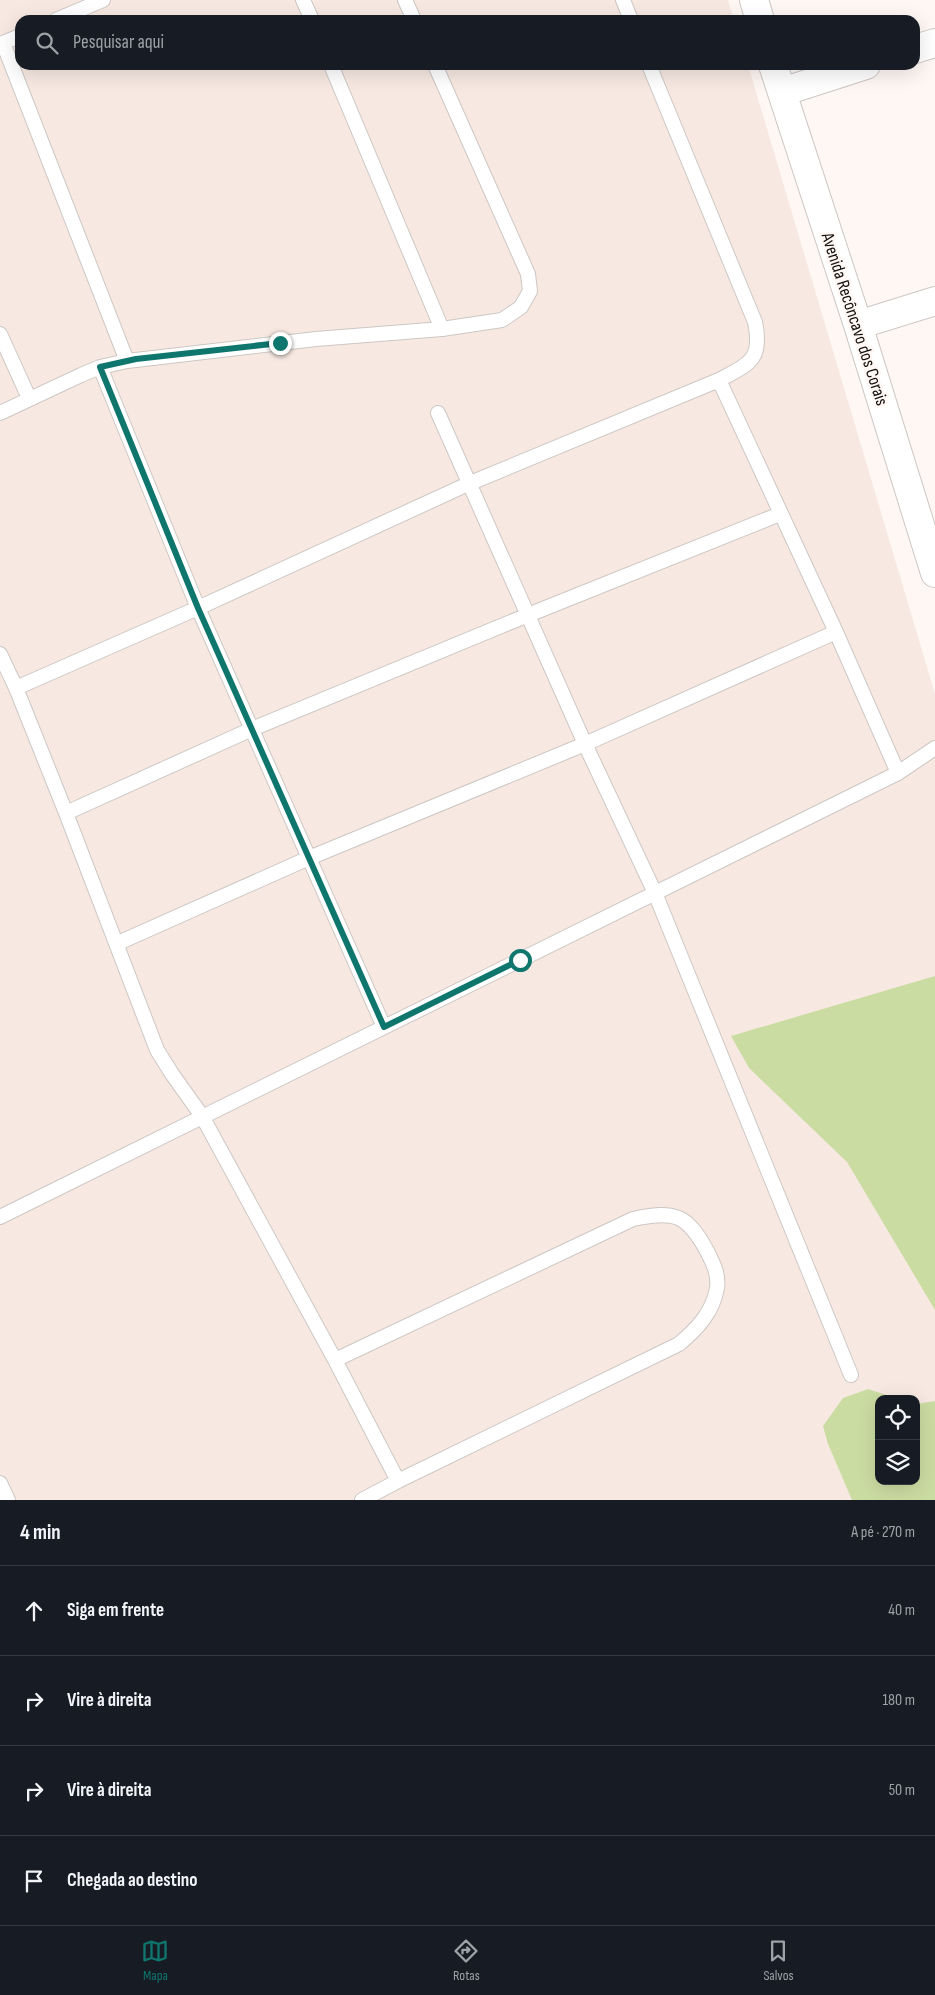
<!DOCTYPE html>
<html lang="pt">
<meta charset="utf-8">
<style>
:root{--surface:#171b24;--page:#242831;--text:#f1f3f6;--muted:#9ea1a6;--line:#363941;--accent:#0f766e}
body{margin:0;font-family:"Sofia Sans Condensed",sans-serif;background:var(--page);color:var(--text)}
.controls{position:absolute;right:15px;bottom:15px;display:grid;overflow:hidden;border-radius:10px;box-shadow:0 5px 20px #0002}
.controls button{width:45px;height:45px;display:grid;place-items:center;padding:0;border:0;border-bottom:1px solid var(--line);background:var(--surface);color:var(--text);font:25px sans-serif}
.stop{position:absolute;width:15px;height:15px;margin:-11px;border:4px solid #0f766e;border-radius:50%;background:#fff}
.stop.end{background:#0f766e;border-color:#fff;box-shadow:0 1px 5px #0008}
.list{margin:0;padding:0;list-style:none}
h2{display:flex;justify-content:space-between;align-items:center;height:65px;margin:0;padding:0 20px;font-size:21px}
h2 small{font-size:16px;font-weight:400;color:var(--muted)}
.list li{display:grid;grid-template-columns:32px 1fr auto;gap:15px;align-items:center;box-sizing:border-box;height:90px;padding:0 20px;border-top:1px solid var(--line)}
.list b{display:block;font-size:19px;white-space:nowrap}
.list em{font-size:16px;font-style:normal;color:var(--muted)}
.icon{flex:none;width:28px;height:28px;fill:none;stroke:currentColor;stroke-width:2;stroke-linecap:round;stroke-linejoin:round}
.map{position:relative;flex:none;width:935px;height:1500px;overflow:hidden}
.search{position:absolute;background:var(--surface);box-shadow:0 5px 20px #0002;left:15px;right:15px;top:15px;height:55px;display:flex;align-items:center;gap:12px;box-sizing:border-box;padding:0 18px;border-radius:15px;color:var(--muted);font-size:19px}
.sheet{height:425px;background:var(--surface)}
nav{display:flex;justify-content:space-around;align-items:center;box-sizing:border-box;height:70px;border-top:1px solid var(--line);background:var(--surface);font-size:14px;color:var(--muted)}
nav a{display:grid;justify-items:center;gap:2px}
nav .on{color:var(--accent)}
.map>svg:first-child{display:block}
.built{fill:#f7e9e2;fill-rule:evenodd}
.green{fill:#cbdca2}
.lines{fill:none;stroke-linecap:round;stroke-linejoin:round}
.service-casing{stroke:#cdc7c4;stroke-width:16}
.minor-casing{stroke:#cdc7c4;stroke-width:30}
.service{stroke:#fff;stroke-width:14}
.minor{stroke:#fff;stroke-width:28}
.route{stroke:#0f766e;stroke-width:6}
.labels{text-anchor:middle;stroke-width:5;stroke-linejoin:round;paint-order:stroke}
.street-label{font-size:18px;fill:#12100f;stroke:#fef7f4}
</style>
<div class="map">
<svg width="935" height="1500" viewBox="0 0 935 1500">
<rect width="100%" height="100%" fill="#fef7f4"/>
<path class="built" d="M0,0H728L734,20H20V65H748L935,694V1500H0ZM879,1399H916V1481H879Z"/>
<path class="green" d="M935,976V1310L847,1162L749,1068L731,1036Z
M868,1389L899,1399H879V1481H916V1404L935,1401V1500H852L828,1444L823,1426L843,1398Z"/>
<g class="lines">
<defs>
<path id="service" d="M303,0L312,20
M405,0L414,20
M623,0L631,20
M56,20L103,0
M3,43L127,361
M0,44L20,36
M331,65L442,329
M0,334L29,398
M100,367L198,608L384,1027
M0,413L81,375L100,367L127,361L316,339L442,329L502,320L521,307L530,291L528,274L435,65
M438,413L585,744L655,893L851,1375
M0,654L16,688L66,813L157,1050L172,1074L202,1116L335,1360L398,1481L362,1500
M16,688L198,608L468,484L719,380C749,364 763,360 755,322L649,65
M898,773L935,748
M66,813L252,729L528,615L780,514
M118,943L309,858L585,744L836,632
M0,1217L898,773L836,632L719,380
M335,1360L633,1219C674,1210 687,1214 707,1251C713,1263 719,1274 717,1288C713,1312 697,1329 679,1344L398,1481
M0,1483L8,1500"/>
<path id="minor" d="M754,0L760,20
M915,49L935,43
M773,65L858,325L935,573
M782,92L866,65
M858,325L935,301"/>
</defs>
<use href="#service" class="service-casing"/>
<use href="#minor" class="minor-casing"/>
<use href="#service" class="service"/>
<use href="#minor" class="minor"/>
</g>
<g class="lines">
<path class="route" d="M280,343L136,359L100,367L198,608L384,1027L520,960"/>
</g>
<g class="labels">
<g class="street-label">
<text transform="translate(855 319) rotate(72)" y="6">Avenida Recôncavo dos Corais</text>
</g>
</g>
</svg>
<div class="controls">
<button><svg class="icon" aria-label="locate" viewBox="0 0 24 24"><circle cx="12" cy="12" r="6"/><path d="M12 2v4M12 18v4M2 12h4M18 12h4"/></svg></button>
<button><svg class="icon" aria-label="layers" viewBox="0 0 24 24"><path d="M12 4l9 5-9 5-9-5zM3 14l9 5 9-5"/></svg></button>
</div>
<div class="stop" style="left:520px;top:960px"></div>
<div class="stop end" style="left:280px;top:343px"></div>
<div class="search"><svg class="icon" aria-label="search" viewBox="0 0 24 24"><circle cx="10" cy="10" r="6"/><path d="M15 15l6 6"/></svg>Pesquisar aqui</div>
</div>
<section class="sheet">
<h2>4 min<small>A pé · 270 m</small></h2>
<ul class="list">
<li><svg class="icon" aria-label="ahead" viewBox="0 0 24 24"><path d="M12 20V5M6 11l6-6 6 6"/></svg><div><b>Siga em frente</b></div><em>40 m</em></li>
<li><svg class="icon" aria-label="right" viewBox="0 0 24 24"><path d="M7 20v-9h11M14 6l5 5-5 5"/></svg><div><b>Vire à direita</b></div><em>180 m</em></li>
<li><svg class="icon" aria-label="right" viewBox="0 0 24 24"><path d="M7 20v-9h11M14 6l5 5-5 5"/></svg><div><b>Vire à direita</b></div><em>50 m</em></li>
<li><svg class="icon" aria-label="arrive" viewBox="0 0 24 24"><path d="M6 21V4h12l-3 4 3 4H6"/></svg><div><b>Chegada ao destino</b></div></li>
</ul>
</section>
<nav>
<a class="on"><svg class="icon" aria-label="map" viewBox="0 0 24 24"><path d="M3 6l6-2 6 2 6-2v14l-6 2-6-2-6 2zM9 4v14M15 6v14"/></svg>Mapa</a>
<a><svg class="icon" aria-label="directions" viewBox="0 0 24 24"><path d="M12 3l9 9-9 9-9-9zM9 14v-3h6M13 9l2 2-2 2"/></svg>Rotas</a>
<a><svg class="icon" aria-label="saved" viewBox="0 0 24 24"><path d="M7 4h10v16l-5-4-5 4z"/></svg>Salvos</a>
</nav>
